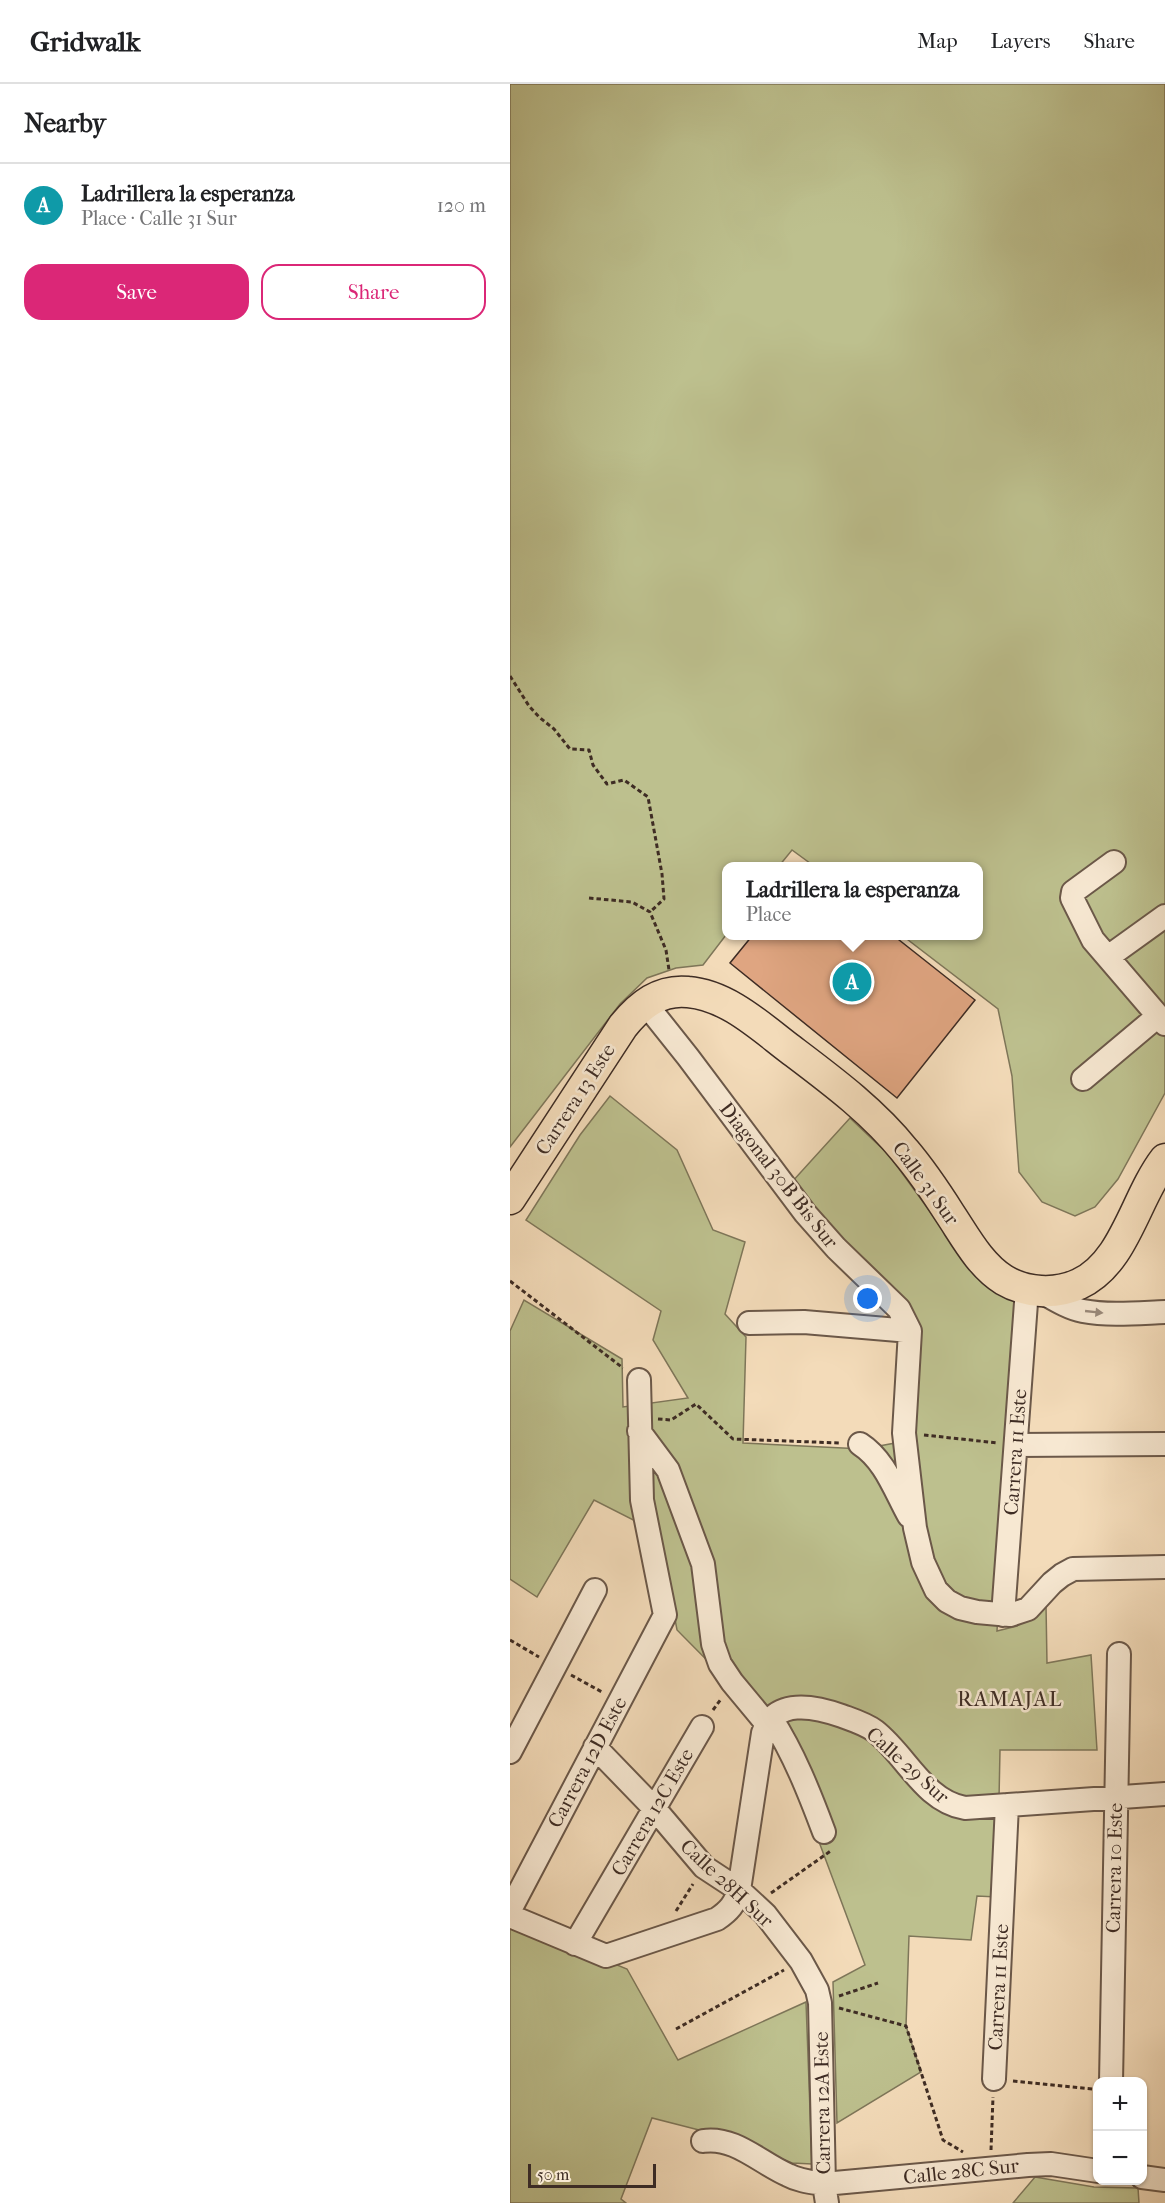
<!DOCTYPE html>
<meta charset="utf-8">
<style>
:root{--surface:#fff;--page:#f6f6f6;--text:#202124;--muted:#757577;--line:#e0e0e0;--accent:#db2777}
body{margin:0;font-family:"IM FELL French Canon",serif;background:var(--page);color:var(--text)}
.controls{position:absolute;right:18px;bottom:18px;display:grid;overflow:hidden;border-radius:12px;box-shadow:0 2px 4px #0004}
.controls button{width:54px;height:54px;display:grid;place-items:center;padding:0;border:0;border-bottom:2px solid var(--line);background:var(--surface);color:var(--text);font:30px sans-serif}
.scale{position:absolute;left:18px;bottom:15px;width:128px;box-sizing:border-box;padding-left:6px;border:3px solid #3e2c24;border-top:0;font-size:16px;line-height:21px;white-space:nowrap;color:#3e2c24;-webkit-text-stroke:4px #f7e8d2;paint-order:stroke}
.you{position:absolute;left:358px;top:1215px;width:21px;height:21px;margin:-15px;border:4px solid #fff;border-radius:50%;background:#1a73e8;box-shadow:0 0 0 9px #1a73e833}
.badge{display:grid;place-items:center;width:39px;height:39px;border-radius:50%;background:var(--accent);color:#fff;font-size:20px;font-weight:700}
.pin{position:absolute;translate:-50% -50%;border:3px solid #fff;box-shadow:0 2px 6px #0006}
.popup{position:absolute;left:212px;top:778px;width:261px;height:78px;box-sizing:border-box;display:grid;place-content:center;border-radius:12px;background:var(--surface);filter:drop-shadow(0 2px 4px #0005);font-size:20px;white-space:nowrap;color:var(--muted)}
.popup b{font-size:22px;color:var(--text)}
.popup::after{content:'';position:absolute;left:50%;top:100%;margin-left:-12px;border:12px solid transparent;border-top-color:var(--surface)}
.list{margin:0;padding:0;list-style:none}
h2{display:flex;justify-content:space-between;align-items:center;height:78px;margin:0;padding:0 24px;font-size:26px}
h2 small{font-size:20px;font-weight:400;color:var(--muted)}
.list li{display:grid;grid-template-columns:39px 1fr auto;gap:18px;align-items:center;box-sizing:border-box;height:84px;padding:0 24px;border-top:2px solid var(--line)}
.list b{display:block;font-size:22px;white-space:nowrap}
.list p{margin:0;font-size:20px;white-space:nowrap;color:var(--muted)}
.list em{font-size:20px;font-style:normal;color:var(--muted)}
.actions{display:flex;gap:12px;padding:18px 24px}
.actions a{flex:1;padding:14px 0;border:2px solid var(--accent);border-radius:18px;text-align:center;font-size:21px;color:var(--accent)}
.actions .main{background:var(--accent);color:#fff}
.map{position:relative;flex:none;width:655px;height:2119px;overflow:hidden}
header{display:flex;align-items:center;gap:36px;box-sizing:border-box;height:84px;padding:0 30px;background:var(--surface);border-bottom:2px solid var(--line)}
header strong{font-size:28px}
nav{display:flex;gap:33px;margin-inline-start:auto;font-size:21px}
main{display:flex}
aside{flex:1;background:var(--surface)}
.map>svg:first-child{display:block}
.green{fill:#bdc08e;stroke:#7e7659;stroke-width:1.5}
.building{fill:#dfa581;stroke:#3e2c24;stroke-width:1.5}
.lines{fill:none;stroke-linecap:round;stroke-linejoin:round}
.minor-casing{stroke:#6b5849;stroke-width:26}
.major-casing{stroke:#3e2c24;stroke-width:33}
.path{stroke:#3e2c24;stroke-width:3;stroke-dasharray:4.5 3;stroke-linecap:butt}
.minor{stroke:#f7e8d2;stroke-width:22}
.major{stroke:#f3dbb9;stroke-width:30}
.oneway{fill:#9a8a7b}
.labels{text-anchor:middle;stroke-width:5;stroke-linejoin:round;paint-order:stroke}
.street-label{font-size:20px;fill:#3e2c24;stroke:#f7e8d2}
.neighbourhood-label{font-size:21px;letter-spacing:1.5px;fill:#3e2c24;stroke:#f7e8d2}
</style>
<header>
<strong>Gridwalk</strong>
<nav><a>Map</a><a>Layers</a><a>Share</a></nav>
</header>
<main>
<aside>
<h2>Nearby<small></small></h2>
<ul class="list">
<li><span class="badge" style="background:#0f9aa8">A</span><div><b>Ladrillera la esperanza</b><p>Place · Calle 31 Sur</p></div><em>120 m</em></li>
</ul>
<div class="actions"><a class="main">Save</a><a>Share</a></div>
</aside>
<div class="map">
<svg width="655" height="2119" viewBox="0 0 655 2119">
<rect width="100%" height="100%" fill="#f3dbb9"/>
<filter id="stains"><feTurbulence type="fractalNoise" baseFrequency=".00333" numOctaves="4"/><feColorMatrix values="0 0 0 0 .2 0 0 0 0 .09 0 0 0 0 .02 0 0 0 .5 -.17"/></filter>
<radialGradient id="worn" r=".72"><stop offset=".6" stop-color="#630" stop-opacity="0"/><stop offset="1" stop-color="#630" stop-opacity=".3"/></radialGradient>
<path class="green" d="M0,0H655V1009L608,1095L585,1123L565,1132L532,1118L509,1088L502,992L488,925L393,852H468V782H304L282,766L269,782H216V851L193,881L166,884L137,894L110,920L0,1063Z
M100,1012L167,1066L203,1146L235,1158L215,1230L236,1253L233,1359L353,1365L401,1356L405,1254L281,1099L340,1034L379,1071L463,1187L507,1215L487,1547L507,1542L536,1521L537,1579L581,1571L587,1666H490L487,1813L467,1812L461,1856L399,1852L396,1942L411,1988L327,2039L323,1898L355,1881L268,1648L167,1546L149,1449L84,1416L27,1513L0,1495V1247L14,1216L112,1275L113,1323L178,1314L143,1256L151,1227L16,1136L70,1051Z
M0,1837L117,1885L168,1976L296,1918L302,2080L282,2079L213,2050L189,2046L142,2034L111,2115L116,2119H0Z
M525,2093L584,2103L628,2104L629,2119H503Z"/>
<path class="building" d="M242,852H384L465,916L387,1014L220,879Z"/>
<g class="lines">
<defs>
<path id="minor" d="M604,778L563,808L562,814L583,856L655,940
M598,873L655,832
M135,919L178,973L295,1129L326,1164L389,1225L400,1247L394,1349L405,1444L413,1478L426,1506L437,1517L450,1524L467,1528L500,1531L518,1525L542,1499L552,1491L563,1485L655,1483
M573,995L648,932
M530,1207C544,1215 558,1224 573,1227C599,1232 629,1229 655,1228
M239,1239L294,1238L400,1247
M129,1347L158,1386L193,1480L203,1560L210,1580L222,1598L256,1639
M350,1360C375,1376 385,1407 399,1432
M506,1361L655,1360
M493,1531L517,1205
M261,1634C284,1670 299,1708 314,1748
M85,1663L144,1724L194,1783L229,1806L255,1830L291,1877L307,1906L310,1919L314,2100L317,2119
M0,1668L85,1506
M0,1826L155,1531L132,1416L129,1296
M0,1832L96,1872L207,1835C219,1827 225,1820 229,1806L253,1649C265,1614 304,1622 332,1632C343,1636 356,1640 365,1647C396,1671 414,1717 455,1724L655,1710
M65,1860L192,1643
M484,1995L497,1721
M601,1998L609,1570
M193,2057C225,2052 250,2079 278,2091C289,2097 301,2098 314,2100L518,2081L541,2080L588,2087
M632,2093L655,2096"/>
<path id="major" d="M0,1115L113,942C130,921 150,905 178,908C217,911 251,943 280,965C321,996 363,1027 395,1067C412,1087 426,1108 440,1130C456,1154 470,1181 494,1196C516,1209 545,1211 569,1200C615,1179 625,1114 655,1075"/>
</defs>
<use href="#minor" class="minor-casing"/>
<use href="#major" class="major-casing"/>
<path class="path" d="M0,592L19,622L29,633L44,645L60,665L79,666L83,681L97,700L114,696L138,713L152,790L154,815L140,828
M79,814L122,818L140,828L156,866L159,886
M0,1197L113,1284
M148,1335L161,1336L186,1320L223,1355L330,1359
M414,1351L488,1359
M0,1556L29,1573
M61,1591L92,1608
M203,1626L211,1615
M261,1809L322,1766
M166,1827L183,1800
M329,1912L368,1899
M329,1924L396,1942L433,2056L453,2068
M166,1945L274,1886
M503,1997L583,2005
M481,2066L483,2013"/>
<use href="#minor" class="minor"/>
<use href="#major" class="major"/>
</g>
<defs><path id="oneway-solid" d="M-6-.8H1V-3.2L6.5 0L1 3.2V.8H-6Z" transform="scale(1.5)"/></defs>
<use class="oneway" href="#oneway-solid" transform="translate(584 1228) rotate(6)"/>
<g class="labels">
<g class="street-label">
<text transform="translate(65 1015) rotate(-57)" y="7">Carrera 13 Este</text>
<text transform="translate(269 1091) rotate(52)" y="7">Diagonal 30B Bis Sur</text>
<text transform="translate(416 1099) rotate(54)" y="7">Calle 31 Sur</text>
<text transform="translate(505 1368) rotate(-86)" y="7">Carrera 11 Este</text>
<text transform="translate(77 1678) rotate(-62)" y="7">Carrera 12D Este</text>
<text transform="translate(398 1681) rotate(42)" y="7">Calle 29 Sur</text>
<text transform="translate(142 1728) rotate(-60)" y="7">Carrera 12C Este</text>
<text transform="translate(604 1784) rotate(-89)" y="7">Carrera 10 Este</text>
<text transform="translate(217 1799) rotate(43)" y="7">Calle 28H Sur</text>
<text transform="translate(488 1903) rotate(-87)" y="7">Carrera 11 Este</text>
<text transform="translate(312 2019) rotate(-91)" y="7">Carrera 12A Este</text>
<text transform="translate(451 2087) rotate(-6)" y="7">Calle 28C Sur</text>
</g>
<g class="neighbourhood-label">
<text x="500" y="1622">RAMAJAL</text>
</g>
</g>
<rect width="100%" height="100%" filter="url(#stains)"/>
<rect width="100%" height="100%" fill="url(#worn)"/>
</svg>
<div class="controls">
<button>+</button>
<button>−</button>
</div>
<div class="scale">50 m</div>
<div class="you"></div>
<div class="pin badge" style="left:342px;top:898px;background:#0f9aa8">A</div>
<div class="popup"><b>Ladrillera la esperanza</b>Place</div>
</div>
</main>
